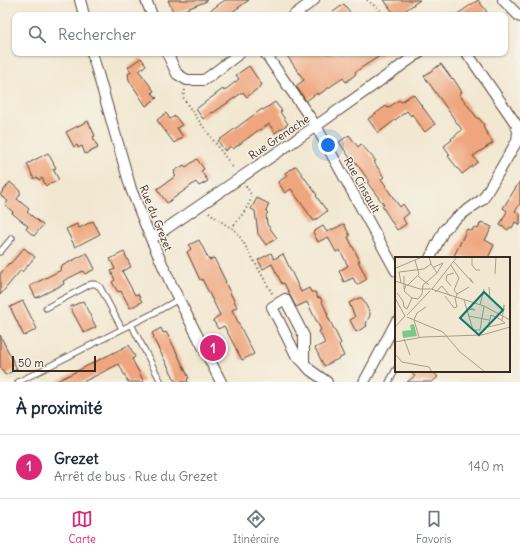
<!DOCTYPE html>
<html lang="fr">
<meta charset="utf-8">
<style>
:root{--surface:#fff;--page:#f2f2f3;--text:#1f2937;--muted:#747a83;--line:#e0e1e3;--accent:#db2777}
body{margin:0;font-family:Delius,sans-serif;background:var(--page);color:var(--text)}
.scale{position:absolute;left:12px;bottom:10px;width:84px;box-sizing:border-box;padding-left:4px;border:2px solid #3b2a1e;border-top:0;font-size:11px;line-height:14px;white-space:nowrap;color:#3b2a1e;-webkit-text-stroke:3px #f7f3e8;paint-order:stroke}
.you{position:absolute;left:328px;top:145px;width:14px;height:14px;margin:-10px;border:3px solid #fff;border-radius:50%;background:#1a73e8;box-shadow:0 0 0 6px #1a73e833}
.badge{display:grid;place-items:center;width:26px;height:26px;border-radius:50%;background:var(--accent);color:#fff;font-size:13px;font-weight:700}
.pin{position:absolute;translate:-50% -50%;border:2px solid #fff;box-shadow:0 1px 4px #0006}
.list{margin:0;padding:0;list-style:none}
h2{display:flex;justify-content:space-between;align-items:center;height:52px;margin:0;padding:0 16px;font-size:17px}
h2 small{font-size:13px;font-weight:400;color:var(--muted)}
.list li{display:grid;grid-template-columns:26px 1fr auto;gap:12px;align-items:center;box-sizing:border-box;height:64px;padding:0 16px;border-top:1px solid var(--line)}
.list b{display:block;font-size:15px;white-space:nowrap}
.list p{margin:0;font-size:13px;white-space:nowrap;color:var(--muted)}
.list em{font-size:13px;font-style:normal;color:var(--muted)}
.icon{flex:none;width:22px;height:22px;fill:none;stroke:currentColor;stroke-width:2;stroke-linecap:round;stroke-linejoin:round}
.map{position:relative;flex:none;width:520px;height:382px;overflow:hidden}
.search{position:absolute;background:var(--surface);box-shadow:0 1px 3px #0004;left:12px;right:12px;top:12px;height:44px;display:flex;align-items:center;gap:10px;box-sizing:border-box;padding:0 14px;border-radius:8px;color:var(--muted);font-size:15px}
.sheet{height:116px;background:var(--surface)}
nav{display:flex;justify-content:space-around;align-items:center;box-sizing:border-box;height:56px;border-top:1px solid var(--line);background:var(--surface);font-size:11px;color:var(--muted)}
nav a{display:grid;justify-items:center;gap:2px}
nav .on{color:var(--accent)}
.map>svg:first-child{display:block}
.building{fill:#efa67e}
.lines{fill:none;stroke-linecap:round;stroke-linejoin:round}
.lane-casing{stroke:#564639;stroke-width:7}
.street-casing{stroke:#564639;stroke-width:12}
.path{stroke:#564639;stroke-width:2;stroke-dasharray:1 3;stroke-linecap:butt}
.lane{stroke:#fff;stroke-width:5}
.street{stroke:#fff;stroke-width:10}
.labels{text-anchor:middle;stroke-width:3;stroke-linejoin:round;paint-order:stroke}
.street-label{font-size:11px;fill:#3b2a1e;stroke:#f7f3e8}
.inset-road{fill:none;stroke:#a99c8a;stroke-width:1}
.view{fill:#0f766e;fill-opacity:0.15;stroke:#0f766e;stroke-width:2}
.inset-edge{fill:none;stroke:#3b2a1e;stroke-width:2}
</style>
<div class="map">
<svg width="520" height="382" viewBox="0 0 520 382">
<rect width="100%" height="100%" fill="#f7f3e8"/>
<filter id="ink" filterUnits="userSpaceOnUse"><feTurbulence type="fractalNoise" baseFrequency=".025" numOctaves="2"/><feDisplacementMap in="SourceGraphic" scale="8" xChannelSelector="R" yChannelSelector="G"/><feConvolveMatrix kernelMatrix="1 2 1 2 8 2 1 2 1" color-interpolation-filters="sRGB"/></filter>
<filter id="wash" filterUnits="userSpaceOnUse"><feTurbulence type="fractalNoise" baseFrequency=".012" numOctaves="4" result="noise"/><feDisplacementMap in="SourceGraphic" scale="16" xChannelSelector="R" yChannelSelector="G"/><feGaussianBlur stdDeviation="0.9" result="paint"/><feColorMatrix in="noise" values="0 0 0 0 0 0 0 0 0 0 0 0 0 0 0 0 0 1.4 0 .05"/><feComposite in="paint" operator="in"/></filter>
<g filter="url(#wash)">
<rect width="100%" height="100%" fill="#f2e8d2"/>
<g id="blocks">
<path class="building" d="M168,0H206L207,1L174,14Z
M225,0H249L228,15H204Z
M384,0H420L399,15H395Z
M478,0L487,12L482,15H456Z
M344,4L352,15H329Z
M285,53H384L355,72L356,74L346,82L343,78L318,95L317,93L306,101L296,86L304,80Z
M141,58L146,65L139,71L154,91L152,93L157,98L146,106L129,80L128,74L131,72L128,67Z
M441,64L452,79L453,78L462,92L459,94L478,119L479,118L484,125L483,127L493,143L473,156L478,162L462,174L448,156L450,155L444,146L452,140L451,139L462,130L424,76Z
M249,66L262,85L247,97L243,92L213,113L212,112L203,119L196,109L223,89L224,91L239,79L236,75Z
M413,94L435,124L425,132L412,114L411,116L407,111L378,133L368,119L386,106L388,108L399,100L401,102Z
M275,102L282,111L280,112L288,124L275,133L269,124L260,130V129L233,149L231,146L225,151L218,141L262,109L263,110Z
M166,113L170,119L175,116L182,125L177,128L183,137L174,143L157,120Z
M88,121L95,136L93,137L98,148L85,154L82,146L78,148L77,145L74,147L66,132Z
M349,135L358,147L361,144L376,161L374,162L384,177L381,179L386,186H385L400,207L403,204L409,213L403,218L406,224L397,230L382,206L384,205L367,182L369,181L354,160L352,161L339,142Z
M48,153L56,168L53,169L59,180L46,186L42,178L39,180L37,177L34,179L27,164Z
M197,159L204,169L201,171L208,181L199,186L196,182L167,203L157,189L176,176L174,174L175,173L174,171L184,165L186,167Z
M296,166L317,195L316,196L327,211L314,221L291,189L285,193L278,182L287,176L285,173Z
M520,181V204L515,211L520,214V225L515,222L512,228L510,227L508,230L500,225L507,211L503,208Z
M10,182L20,191V195L17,199L29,209L27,212L43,225L34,236L26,229L28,226L12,213L13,212L5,205L8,201L0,195Z
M257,198L269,204L266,211L268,213L266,215L267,224L277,238L266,245L258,234L255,211L251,209Z
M93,221L100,234L75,247L66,229L77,224L79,228Z
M481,222L492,227L485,240L494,245L488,258H453L467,229L472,231L474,227L478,229Z
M344,224L350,236L348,237L360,261H358L367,279L357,285L353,278L344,282L339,271L348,266L340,250L336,252L328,237L318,242L313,232L323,226L327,232Z
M199,240L209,260L214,258L226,282H225L237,307L232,310L254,354L242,360L224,326L218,329L213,320L220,315L202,279L200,280L187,252L191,249L189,245Z
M24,248L35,257L22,272L21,270L0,295V274L9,263L10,264Z
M124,252L131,267L122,271L135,295L138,294L142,302L130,308L121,291L118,292L112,282L115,280L111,271L115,269L110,259Z
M87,253L95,269L85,274L83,271L63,281L64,284L36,298L30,286L61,270L60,267Z
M271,253L274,259L283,254L301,292L309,288L311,292H315L318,298L320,297L328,315H327L341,343L339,345L344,356L324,366L315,348L325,343L319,331L321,330L307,302L296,307L284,283L282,284L272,264L263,269L258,260Z
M359,298H362L370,313V315L366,324L367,326L356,332L350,320L355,317L349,303Z
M23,301L37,329L24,336L10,307Z
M83,301L96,327L84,333L70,307Z
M161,328L163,333L166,332L171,341L189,378L187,379L188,382H176L172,374L153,338L154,337L152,333Z
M0,335L17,369L5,375L0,366Z
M129,345L135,357L132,359L144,382H128L119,364L83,382H55Z
M409,371H432L438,377L432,382H407L415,376Z"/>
</g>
</g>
<g filter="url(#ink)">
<use href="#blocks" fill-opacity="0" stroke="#564639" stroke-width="1"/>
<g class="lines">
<defs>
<path id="lane" d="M0,252L12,238
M46,308L91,284H95L100,287L122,329
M131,324L161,382
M18,382L154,313L179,299
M389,382L396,369"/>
<path id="street" d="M80,0L84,15
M146,0L152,15
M503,0L520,17
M294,15L314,0
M92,53L131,189L151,239L172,286L221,382
M167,53L177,74L187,80H204L210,76L240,53
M265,53L316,126L396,271
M151,239L316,126L419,53
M430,258L444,230L455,219L483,199L517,141L518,132L516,124L467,53
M304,363V336L285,299L272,307L296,355L304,363L310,370L327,382
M364,382L396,322"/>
</defs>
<use href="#lane" class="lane-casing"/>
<use href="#street" class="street-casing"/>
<path class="path" d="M367,0L380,10L384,15
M185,90L183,97L187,104L234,169
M209,212L216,218L226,225L232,228L237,232L253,259L273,295
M232,228C237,221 251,205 251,197C251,193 248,189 246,186"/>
<use href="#lane" class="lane"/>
<use href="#street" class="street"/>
</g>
</g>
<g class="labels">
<g class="street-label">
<text transform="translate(279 137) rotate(-34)" y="4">Rue Grenache</text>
<text transform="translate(362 185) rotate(61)" y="4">Rue Cinsault</text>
<text transform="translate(156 218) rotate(68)" y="4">Rue du Grezet</text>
</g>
</g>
<g transform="translate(395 257)">
<rect width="115" height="115" fill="#f2e8d2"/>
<path d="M19,67L22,79L8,81L7,74L16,73L15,68Z" fill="#7bc989"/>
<path class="inset-road" d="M77,0V8L81,13H85M59,5L78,26L75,21M56,8L64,21L59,33L62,37L61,41M39,10L48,6L42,16M1,11L27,0M100,17L101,0M23,19L34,28M0,24L25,32H36L89,49L115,63M6,26L4,15L29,12L36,7L34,0M11,28L9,34L17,41M12,29L24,17L20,3M56,29L51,23L52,18L59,16M94,30L95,42M9,32V19M37,32L62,0M40,35L47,29L55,39M2,36L8,44L9,50L12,52L17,41L23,42L27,37L28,28L42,16L36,7M62,37L74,30M50,39L59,51L62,50L60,41M0,41L10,59M69,43L78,73H85L89,49M85,48L89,32M71,52L80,53L76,51M12,58L35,34M96,58L103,61L110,66L93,70ZM74,59L94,63M12,60L48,75L65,95L90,115M107,63L109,48V53M0,70L10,59M24,80L19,63L22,56L31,50M9,82L15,98M0,85L28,80L87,78L115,70M0,97L7,105L34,110L37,115"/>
<path class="view" d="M89,35L108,53L84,78L65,61Z"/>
<rect width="115" height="115" class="inset-edge"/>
</g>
</svg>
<div class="scale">50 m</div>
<div class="you"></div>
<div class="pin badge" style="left:213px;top:348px">1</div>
<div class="search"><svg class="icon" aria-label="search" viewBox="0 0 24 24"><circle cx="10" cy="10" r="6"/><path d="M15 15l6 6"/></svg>Rechercher</div>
</div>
<section class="sheet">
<h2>À proximité<small></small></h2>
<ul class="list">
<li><span class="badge">1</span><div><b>Grezet</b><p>Arrêt de bus · Rue du Grezet</p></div><em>140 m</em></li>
</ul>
</section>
<nav>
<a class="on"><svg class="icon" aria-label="map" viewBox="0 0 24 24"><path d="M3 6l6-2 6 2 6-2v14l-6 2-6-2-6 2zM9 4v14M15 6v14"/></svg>Carte</a>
<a><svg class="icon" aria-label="directions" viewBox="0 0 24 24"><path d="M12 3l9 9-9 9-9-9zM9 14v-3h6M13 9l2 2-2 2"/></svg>Itinéraire</a>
<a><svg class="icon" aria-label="saved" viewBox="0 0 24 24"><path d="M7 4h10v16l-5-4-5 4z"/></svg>Favoris</a>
</nav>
